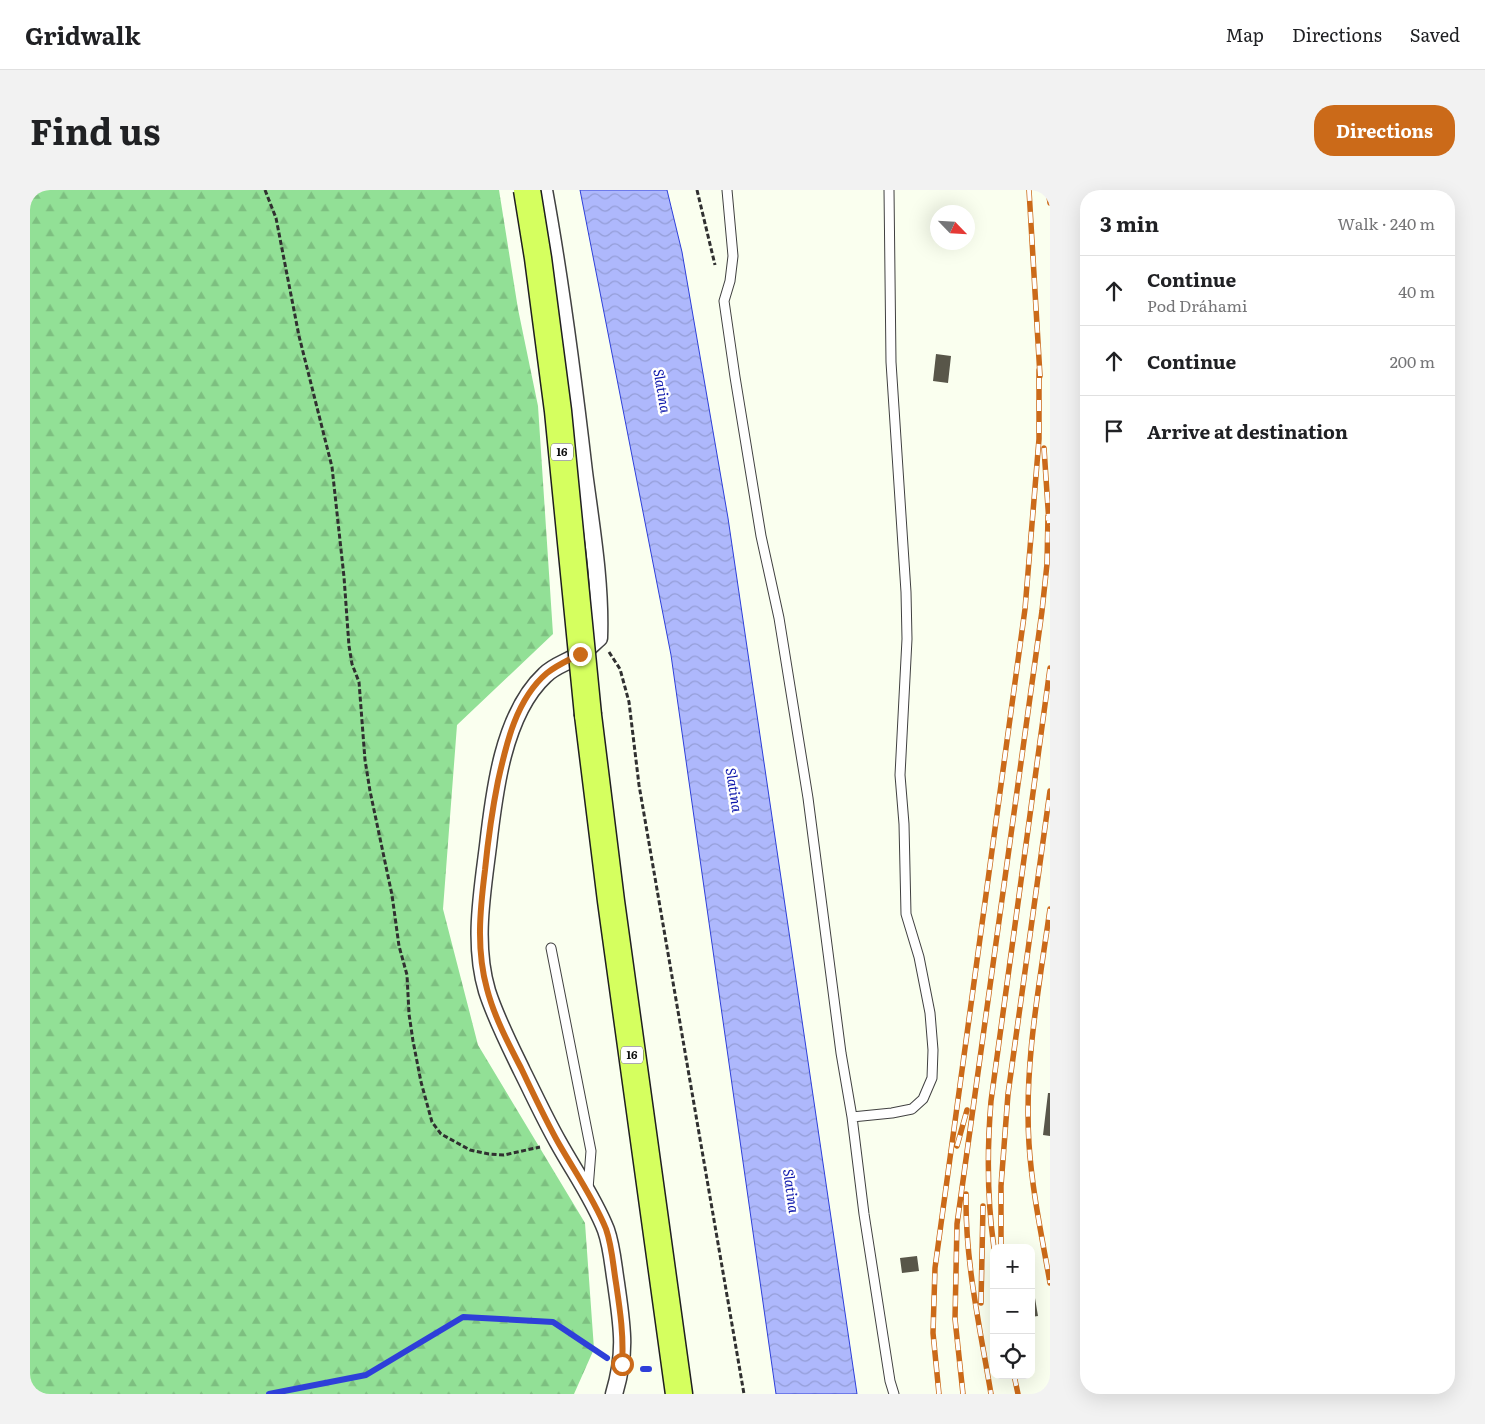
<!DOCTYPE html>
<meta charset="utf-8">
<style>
:root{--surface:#fff;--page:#f2f2f2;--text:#202124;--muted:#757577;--line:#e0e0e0;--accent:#cb6a19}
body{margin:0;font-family:Literata,serif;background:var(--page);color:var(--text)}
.controls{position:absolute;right:15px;bottom:15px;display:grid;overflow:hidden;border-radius:10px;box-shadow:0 5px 20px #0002}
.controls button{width:45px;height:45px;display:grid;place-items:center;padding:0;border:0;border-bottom:1px solid var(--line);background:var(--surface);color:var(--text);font:25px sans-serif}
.compass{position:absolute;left:900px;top:15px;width:45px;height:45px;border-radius:50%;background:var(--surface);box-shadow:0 5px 20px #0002;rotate:115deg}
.stop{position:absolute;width:15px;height:15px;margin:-11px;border:4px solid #cb6a19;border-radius:50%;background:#fff}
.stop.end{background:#cb6a19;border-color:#fff;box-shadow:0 1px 5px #0008}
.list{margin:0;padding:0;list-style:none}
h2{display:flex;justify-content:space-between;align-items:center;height:65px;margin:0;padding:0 20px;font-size:21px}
h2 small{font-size:16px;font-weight:400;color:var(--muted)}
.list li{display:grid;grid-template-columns:32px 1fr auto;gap:15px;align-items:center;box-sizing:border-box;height:70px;padding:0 20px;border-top:1px solid var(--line)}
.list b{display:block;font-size:19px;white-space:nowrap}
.list p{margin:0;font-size:16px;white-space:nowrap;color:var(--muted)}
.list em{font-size:16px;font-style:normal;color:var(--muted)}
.icon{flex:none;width:28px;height:28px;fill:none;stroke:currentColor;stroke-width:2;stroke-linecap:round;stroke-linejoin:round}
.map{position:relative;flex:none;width:1020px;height:1204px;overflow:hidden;border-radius:20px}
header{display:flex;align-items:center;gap:30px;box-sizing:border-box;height:70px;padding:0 25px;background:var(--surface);border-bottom:1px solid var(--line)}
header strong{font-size:24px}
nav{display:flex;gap:28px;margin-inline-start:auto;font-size:18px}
.intro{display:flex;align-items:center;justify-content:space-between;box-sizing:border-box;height:120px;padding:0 30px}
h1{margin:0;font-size:35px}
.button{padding:12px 22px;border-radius:20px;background:var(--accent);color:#fff;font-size:18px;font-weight:700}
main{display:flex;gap:30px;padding:0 30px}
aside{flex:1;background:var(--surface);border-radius:20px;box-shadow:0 5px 20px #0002}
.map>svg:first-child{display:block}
.forest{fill:url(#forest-firs)}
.water{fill:url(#water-waves);stroke:#2e3fd9}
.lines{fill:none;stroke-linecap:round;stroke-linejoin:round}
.stream{stroke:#2e3fd9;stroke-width:6}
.building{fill:#585649}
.lane-casing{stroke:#414141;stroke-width:11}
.street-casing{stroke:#414141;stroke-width:19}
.primary-casing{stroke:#1f1f1f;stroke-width:29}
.path{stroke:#303030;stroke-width:3;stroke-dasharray:5 2.5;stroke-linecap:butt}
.lane{stroke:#fff;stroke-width:9}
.street{stroke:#fff;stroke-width:16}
.primary{stroke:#d5ff5f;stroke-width:26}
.rail-casing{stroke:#cb6a19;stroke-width:5.5}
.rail{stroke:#fff;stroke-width:4;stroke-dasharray:11;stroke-linecap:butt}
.primary-bridge-casing{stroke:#1f1f1f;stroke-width:29;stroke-linecap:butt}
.primary-bridge{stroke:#d5ff5f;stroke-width:26}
.route{stroke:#cb6a19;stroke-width:6}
.labels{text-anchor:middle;stroke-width:5;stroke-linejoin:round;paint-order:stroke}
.shield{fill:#fff;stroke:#565656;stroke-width:1}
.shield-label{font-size:11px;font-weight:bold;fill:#0e0e0e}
.water-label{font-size:14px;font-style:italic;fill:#0b15ab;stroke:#fff}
</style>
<header>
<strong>Gridwalk</strong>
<nav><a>Map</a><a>Directions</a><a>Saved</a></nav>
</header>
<div class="intro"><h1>Find us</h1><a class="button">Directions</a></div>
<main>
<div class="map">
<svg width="1020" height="1204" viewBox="0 0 1020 1204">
<defs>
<pattern id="forest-firs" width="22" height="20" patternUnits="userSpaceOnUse" patternTransform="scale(1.25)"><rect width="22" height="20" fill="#92e096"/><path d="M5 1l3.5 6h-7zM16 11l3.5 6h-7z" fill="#7dbf80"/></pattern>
<pattern id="water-waves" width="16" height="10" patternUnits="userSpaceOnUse" patternTransform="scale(1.25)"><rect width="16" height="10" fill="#aeb8fc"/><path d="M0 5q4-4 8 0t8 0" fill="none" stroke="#949dd7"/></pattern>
</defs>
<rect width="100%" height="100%" fill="#faffef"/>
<path class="forest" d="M0,0H469L488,119L508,216L523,444L427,535L413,719L448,855L555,1033L564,1159L544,1204H0Z"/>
<path class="water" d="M550,0H637L652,62L698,328L827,1204H746L641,465Z"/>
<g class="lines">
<path class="stream" d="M613,1179H619
M239,1204L336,1185L433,1127L523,1132L577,1168"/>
</g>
<path class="building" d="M906,164L921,166L918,193L903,191Z
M1018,903H1020V946L1013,945Z
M887,1066L889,1081L872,1083L870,1068Z
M1004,1102L1008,1126L1001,1127V1103Z"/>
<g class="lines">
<defs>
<path id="lane" d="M697,0L703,66L700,91L694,111L705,187L731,346L749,428L778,608L811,863L822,927L834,1024L860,1191L864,1204
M521,758L561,961L558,999
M822,927L862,923L882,919L893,909L902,888L903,860L900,823L889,767L876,724L874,634L870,585L877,449L876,402L861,172L859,0"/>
<path id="street" d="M514,0C531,93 543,187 554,282C561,336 571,392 569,448C563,453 557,460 550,464C539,472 525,475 515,485C473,524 464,603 458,656C452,704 443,754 457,801C466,829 480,856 492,881C504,905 515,929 528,952C544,981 564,1009 576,1040C582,1057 583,1075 586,1093C592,1136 597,1161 584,1204"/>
<path id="primary" d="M558,525L581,711L649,1204"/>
</defs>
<use href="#lane" class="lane-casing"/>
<use href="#street" class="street-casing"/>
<use href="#primary" class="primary-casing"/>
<path class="path" d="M235,0L246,28L269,146L302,277L314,387L319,456L322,474L329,492L335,570L340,601L362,705L369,756L377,785L379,824L383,851L391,892L402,932L411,944L440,960L459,964L474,965L510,957
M667,0L685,75
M579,462L590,479L599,512L609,595L714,1204"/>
<use href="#lane" class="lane"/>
<use href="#street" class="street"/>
<use href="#primary" class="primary"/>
<defs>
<path id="rail" d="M999,0L1010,186
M1018,0L1020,13
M1014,258L1019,333
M1020,719C1009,797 994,875 999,954C1002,1001 1012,1047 1020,1093
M927,956L937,920
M936,1004C935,1072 950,1138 961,1204
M964,1058C957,1009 957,960 961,911L1020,478
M971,1058V996L978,904L1020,601
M951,1113L953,1016
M984,1185L988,1204
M909,1204L903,1143L905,1078L995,419L1009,249V180
M933,1204L925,1129L927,1034L1012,421L1017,374L1018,326"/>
</defs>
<use href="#rail" class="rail-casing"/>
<use href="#rail" class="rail"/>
<defs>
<path id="primary-bridge" d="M497,0L508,68L528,221L558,525"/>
</defs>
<use href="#primary-bridge" class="primary-bridge-casing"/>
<use href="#primary-bridge" class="primary-bridge"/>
</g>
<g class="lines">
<path class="route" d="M550,464C539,470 527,475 517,483C486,509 476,555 468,591C462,621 458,650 455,680C450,720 446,759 457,799C464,826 478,853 491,878C503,903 515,929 529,954C545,982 564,1009 576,1039C582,1056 583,1075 586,1093C590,1120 594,1146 592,1174"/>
</g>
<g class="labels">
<g class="shield">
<rect x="521" y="253.5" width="22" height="17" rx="4"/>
<rect x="591" y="856.5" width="22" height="17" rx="4"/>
</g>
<g class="shield-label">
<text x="532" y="266">16</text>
<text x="602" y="869">16</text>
</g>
<g class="water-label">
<text transform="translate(632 201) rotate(80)" y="5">Slatina</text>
<text transform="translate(704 600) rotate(81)" y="5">Slatina</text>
<text transform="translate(761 1001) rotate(82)" y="5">Slatina</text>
</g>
</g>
</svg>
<div class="controls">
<button>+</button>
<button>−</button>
<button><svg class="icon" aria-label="locate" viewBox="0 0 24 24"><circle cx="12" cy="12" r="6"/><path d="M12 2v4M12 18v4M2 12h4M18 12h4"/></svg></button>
</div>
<svg class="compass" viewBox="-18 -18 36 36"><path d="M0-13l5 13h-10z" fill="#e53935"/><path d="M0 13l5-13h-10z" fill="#757577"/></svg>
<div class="stop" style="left:592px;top:1174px"></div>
<div class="stop end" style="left:550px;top:464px"></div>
</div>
<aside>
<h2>3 min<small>Walk · 240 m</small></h2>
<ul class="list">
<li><svg class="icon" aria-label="ahead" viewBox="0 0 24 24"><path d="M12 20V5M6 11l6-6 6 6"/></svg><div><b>Continue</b><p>Pod Dráhami</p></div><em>40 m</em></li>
<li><svg class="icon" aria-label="ahead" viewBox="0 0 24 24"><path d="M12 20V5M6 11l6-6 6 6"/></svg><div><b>Continue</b></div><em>200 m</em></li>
<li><svg class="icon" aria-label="arrive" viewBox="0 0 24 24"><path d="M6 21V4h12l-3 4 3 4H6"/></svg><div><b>Arrive at destination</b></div></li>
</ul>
</aside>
</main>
